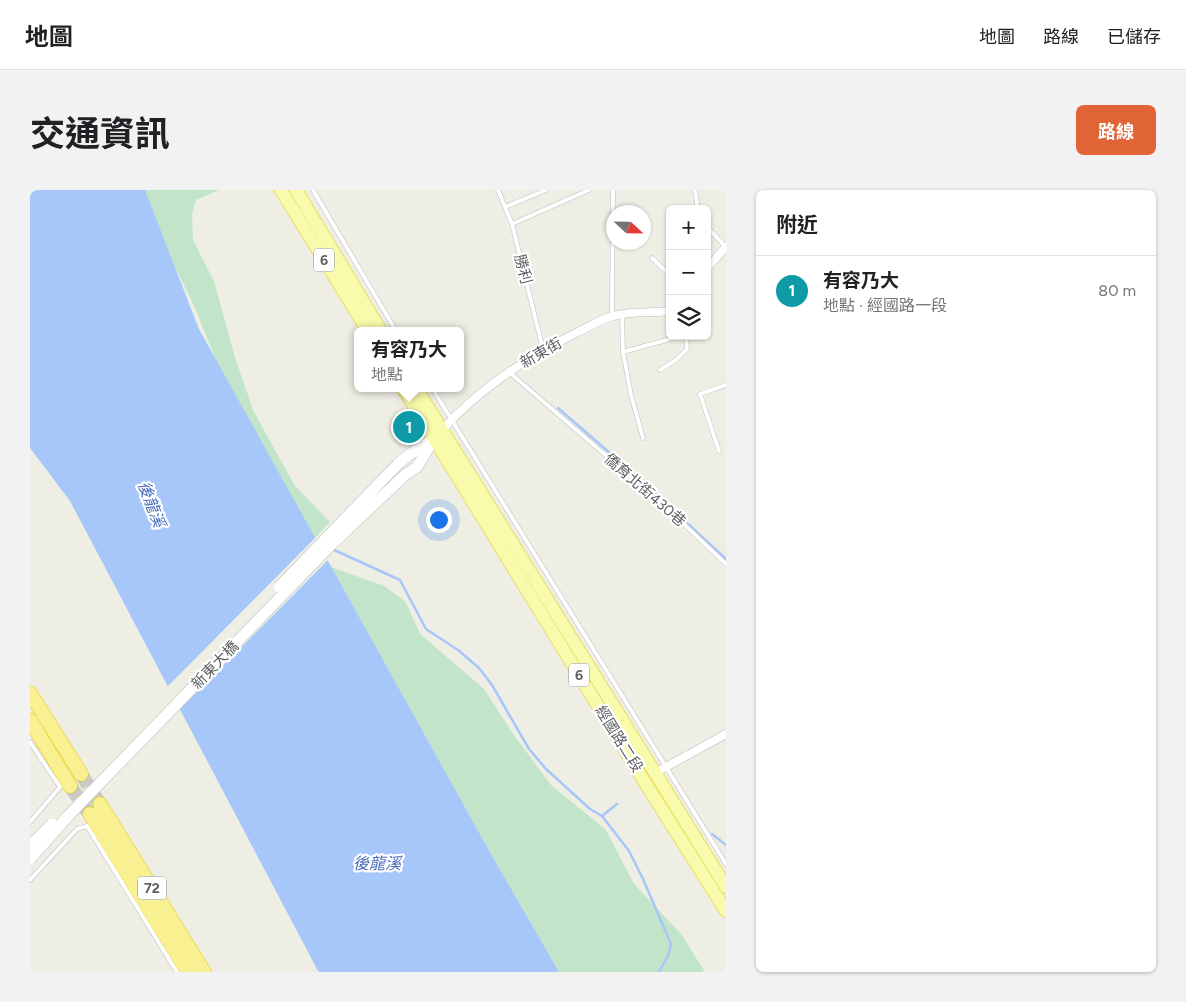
<!DOCTYPE html>
<html lang="zh-TW">
<meta charset="utf-8">
<style>
:root{--surface:#fff;--page:#f2f2f2;--text:#202124;--muted:#757577;--line:#e0e0e0;--accent:#e16437}
body{margin:0;font-family:Figtree,"Noto Sans TC",sans-serif;background:var(--page);color:var(--text)}
.controls{position:absolute;right:15px;top:15px;display:grid;overflow:hidden;border-radius:8px;box-shadow:0 1px 4px #0004}
.controls button{width:45px;height:45px;display:grid;place-items:center;padding:0;border:0;border-bottom:1px solid var(--line);background:var(--surface);color:var(--text);font:25px sans-serif}
.compass{position:absolute;left:576px;top:15px;width:45px;height:45px;border-radius:50%;background:var(--surface);box-shadow:0 1px 4px #0004;rotate:112deg}
.you{position:absolute;left:408px;top:329px;width:18px;height:18px;margin:-12px;border:4px solid #fff;border-radius:50%;background:#1a73e8;box-shadow:0 0 0 8px #1a73e833}
.badge{display:grid;place-items:center;width:32px;height:32px;border-radius:50%;background:var(--accent);color:#fff;font-size:16px;font-weight:700}
.pin{position:absolute;translate:-50% -50%;border:2px solid #fff;box-shadow:0 1px 5px #0006}
.popup{position:absolute;left:324px;top:137px;width:110px;height:65px;box-sizing:border-box;display:grid;place-content:center;border-radius:8px;background:var(--surface);filter:drop-shadow(0 1px 4px #0005);font-size:16px;white-space:nowrap;color:var(--muted)}
.popup b{font-size:19px;color:var(--text)}
.popup::after{content:'';position:absolute;left:50%;top:100%;margin-left:-10px;border:10px solid transparent;border-top-color:var(--surface)}
.list{margin:0;padding:0;list-style:none}
h2{display:flex;justify-content:space-between;align-items:center;height:65px;margin:0;padding:0 20px;font-size:21px}
h2 small{font-size:16px;font-weight:400;color:var(--muted)}
.list li{display:grid;grid-template-columns:32px 1fr auto;gap:15px;align-items:center;box-sizing:border-box;height:70px;padding:0 20px;border-top:1px solid var(--line)}
.list b{display:block;font-size:19px;white-space:nowrap}
.list p{margin:0;font-size:16px;white-space:nowrap;color:var(--muted)}
.list em{font-size:16px;font-style:normal;color:var(--muted)}
.icon{flex:none;width:28px;height:28px;fill:none;stroke:currentColor;stroke-width:2;stroke-linecap:round;stroke-linejoin:round}
.map{position:relative;flex:none;width:696px;height:782px;overflow:hidden;border-radius:8px}
header{display:flex;align-items:center;gap:30px;box-sizing:border-box;height:70px;padding:0 25px;background:var(--surface);border-bottom:1px solid var(--line)}
header strong{font-size:24px}
nav{display:flex;gap:28px;margin-inline-start:auto;font-size:18px}
.intro{display:flex;align-items:center;justify-content:space-between;box-sizing:border-box;height:120px;padding:0 30px}
h1{margin:0;font-size:35px}
.button{padding:12px 22px;border-radius:8px;background:var(--accent);color:#fff;font-size:18px;font-weight:700}
main{display:flex;gap:30px;padding:0 30px}
aside{flex:1;background:var(--surface);border-radius:8px;box-shadow:0 1px 4px #0004}
.map>svg:first-child{display:block}
.green{fill:#c2e4c8}
.water{fill:#a7c7fb}
.pier{fill:#eeeee4}
.lines{fill:none;stroke-linecap:round;stroke-linejoin:round}
.stream{stroke:#a7c7fb;stroke-width:2.5}
.highway-tunnel{stroke:#cacac4;stroke-width:14;stroke-dasharray:14 7;stroke-linecap:butt}
.lane-casing{stroke:#bcbcc2;stroke-width:5}
.street-casing{stroke:#bcbcc2;stroke-width:9}
.secondary-casing{stroke:#babbc1;stroke-width:12}
.primary-casing{stroke:#eadd61;stroke-width:14}
.highway-casing{stroke:#e7ca0b;stroke-width:15}
.lane{stroke:#fff;stroke-width:4}
.street{stroke:#fff;stroke-width:8}
.secondary{stroke:#fff;stroke-width:11}
.primary{stroke:#f9fbac;stroke-width:12}
.highway{stroke:#f8f091;stroke-width:14}
.secondary-bridge-casing{stroke:#babbc1;stroke-width:12;stroke-linecap:butt}
.secondary-bridge{stroke:#fff;stroke-width:11}
.labels{text-anchor:middle;stroke-width:4.5;stroke-linejoin:round;paint-order:stroke}
.shield{fill:#fff;stroke:#8d8e92;stroke-width:1}
.shield-label{font-size:14px;font-weight:bold;fill:#5c5e64}
.street-label{font-size:15px;fill:#5c5e64;stroke:#fff}
.water-label{font-size:16px;font-style:italic;fill:#4b6dbd;stroke:#fff}
</style>
<header>
<strong>地圖</strong>
<nav><a>地圖</a><a>路線</a><a>已儲存</a></nav>
</header>
<div class="intro"><h1>交通資訊</h1><a class="button">路線</a></div>
<main>
<div class="map">
<svg width="696" height="782" viewBox="0 0 696 782">
<rect width="100%" height="100%" fill="#eeeee4"/>
<path class="green" d="M108,0H189L166,10L162,24L163,50L184,91L206,171L224,222L265,296L300,332L285,348L197,197L165,118Z
M301,377L354,396L375,411L390,444L454,499L483,544L521,595L576,640L604,694L651,744L675,782H529L456,655Z"/>
<path class="water" d="M0,0H115L169,139L456,655L529,782H289L287,779L40,311L0,258Z"/>
<path class="pier" d="M287,346L299,369L148,521L136,498Z"/>
<g class="lines">
<path class="stream" d="M528,218L603,283L696,369
M302,359L370,390L396,439L428,460L449,478L462,495L499,559L516,579L560,619L572,626L599,661L613,689L641,754L638,766L629,782
M572,626L587,614
M682,644L696,655"/>
<path class="highway-tunnel" d="M51,584L70,614
M40,596L58,622"/>
<defs>
<path id="lane" d="M283,0L366,141
M468,0L482,34L513,159
M665,0L668,19
M475,17L516,0
M482,34L559,0
M677,37L696,57
M622,68L640,85
M592,124L593,162L601,205L613,248
M582,125L583,0
M593,162L640,149
M630,180L646,170L657,159L656,146
M479,182L638,319L696,374
M402,198L696,674
M689,261L670,204L696,195
M0,552L30,597L0,632
M0,690L47,639L57,636L147,782"/>
<path id="street" d="M677,78L696,57
M410,242C449,199 497,167 548,142C559,137 571,129 583,126C602,121 621,123 640,121
M625,583L696,544"/>
<path id="secondary" d="M368,274L380,264L402,250
M375,285L387,277L404,249"/>
<path id="primary" d="M251,0L338,141
M266,0L351,141
M373,198L614,591L696,721
M386,198L696,697"/>
<path id="highway" d="M0,503L51,584
M0,530L40,596
M70,614L174,782
M60,624L158,782"/>
</defs>
<use href="#lane" class="lane-casing"/>
<use href="#street" class="street-casing"/>
<use href="#secondary" class="secondary-casing"/>
<use href="#primary" class="primary-casing"/>
<use href="#highway" class="highway-casing"/>
<use href="#lane" class="lane"/>
<use href="#street" class="street"/>
<use href="#secondary" class="secondary"/>
<use href="#primary" class="primary"/>
<use href="#highway" class="highway"/>
<defs>
<path id="secondary-bridge" d="M249,397L368,274
M0,656L22,634
M0,669L39,625L301,355L375,285"/>
</defs>
<use href="#secondary-bridge" class="secondary-bridge-casing"/>
<use href="#secondary-bridge" class="secondary-bridge"/>
</g>
<g class="labels">
<g class="shield">
<rect x="284" y="58.5" width="20" height="23" rx="4"/>
<rect x="539" y="473.5" width="20" height="23" rx="4"/>
<rect x="108" y="686.5" width="28" height="23" rx="4"/>
</g>
<g class="shield-label">
<text x="294" y="75">6</text>
<text x="549" y="490">6</text>
<text x="122" y="703">72</text>
</g>
<g class="street-label">
<text transform="translate(493 79) rotate(76)" y="5">勝利</text>
<text transform="translate(511 163) rotate(-30)" y="5">新東街</text>
<text transform="translate(615 300) rotate(41)" y="5">僑育北街430巷</text>
<text transform="translate(185 475) rotate(-46)" y="5">新東大橋</text>
<text transform="translate(589 549) rotate(58)" y="5">經國路二段</text>
</g>
<g class="water-label">
<text transform="translate(122 314) rotate(69)" y="6">後龍溪</text>
<text x="347" y="679">後龍溪</text>
</g>
</g>
</svg>
<div class="controls">
<button>+</button>
<button>−</button>
<button><svg class="icon" aria-label="layers" viewBox="0 0 24 24"><path d="M12 4l9 5-9 5-9-5zM3 14l9 5 9-5"/></svg></button>
</div>
<svg class="compass" viewBox="-18 -18 36 36"><path d="M0-13l5 13h-10z" fill="#e53935"/><path d="M0 13l5-13h-10z" fill="#757577"/></svg>
<div class="you"></div>
<div class="pin badge" style="left:379px;top:237px;background:#0f9aa8">1</div>
<div class="popup"><b>有容乃大</b>地點</div>
</div>
<aside>
<h2>附近<small></small></h2>
<ul class="list">
<li><span class="badge" style="background:#0f9aa8">1</span><div><b>有容乃大</b><p>地點 · 經國路一段</p></div><em>80 m</em></li>
</ul>
</aside>
</main>
